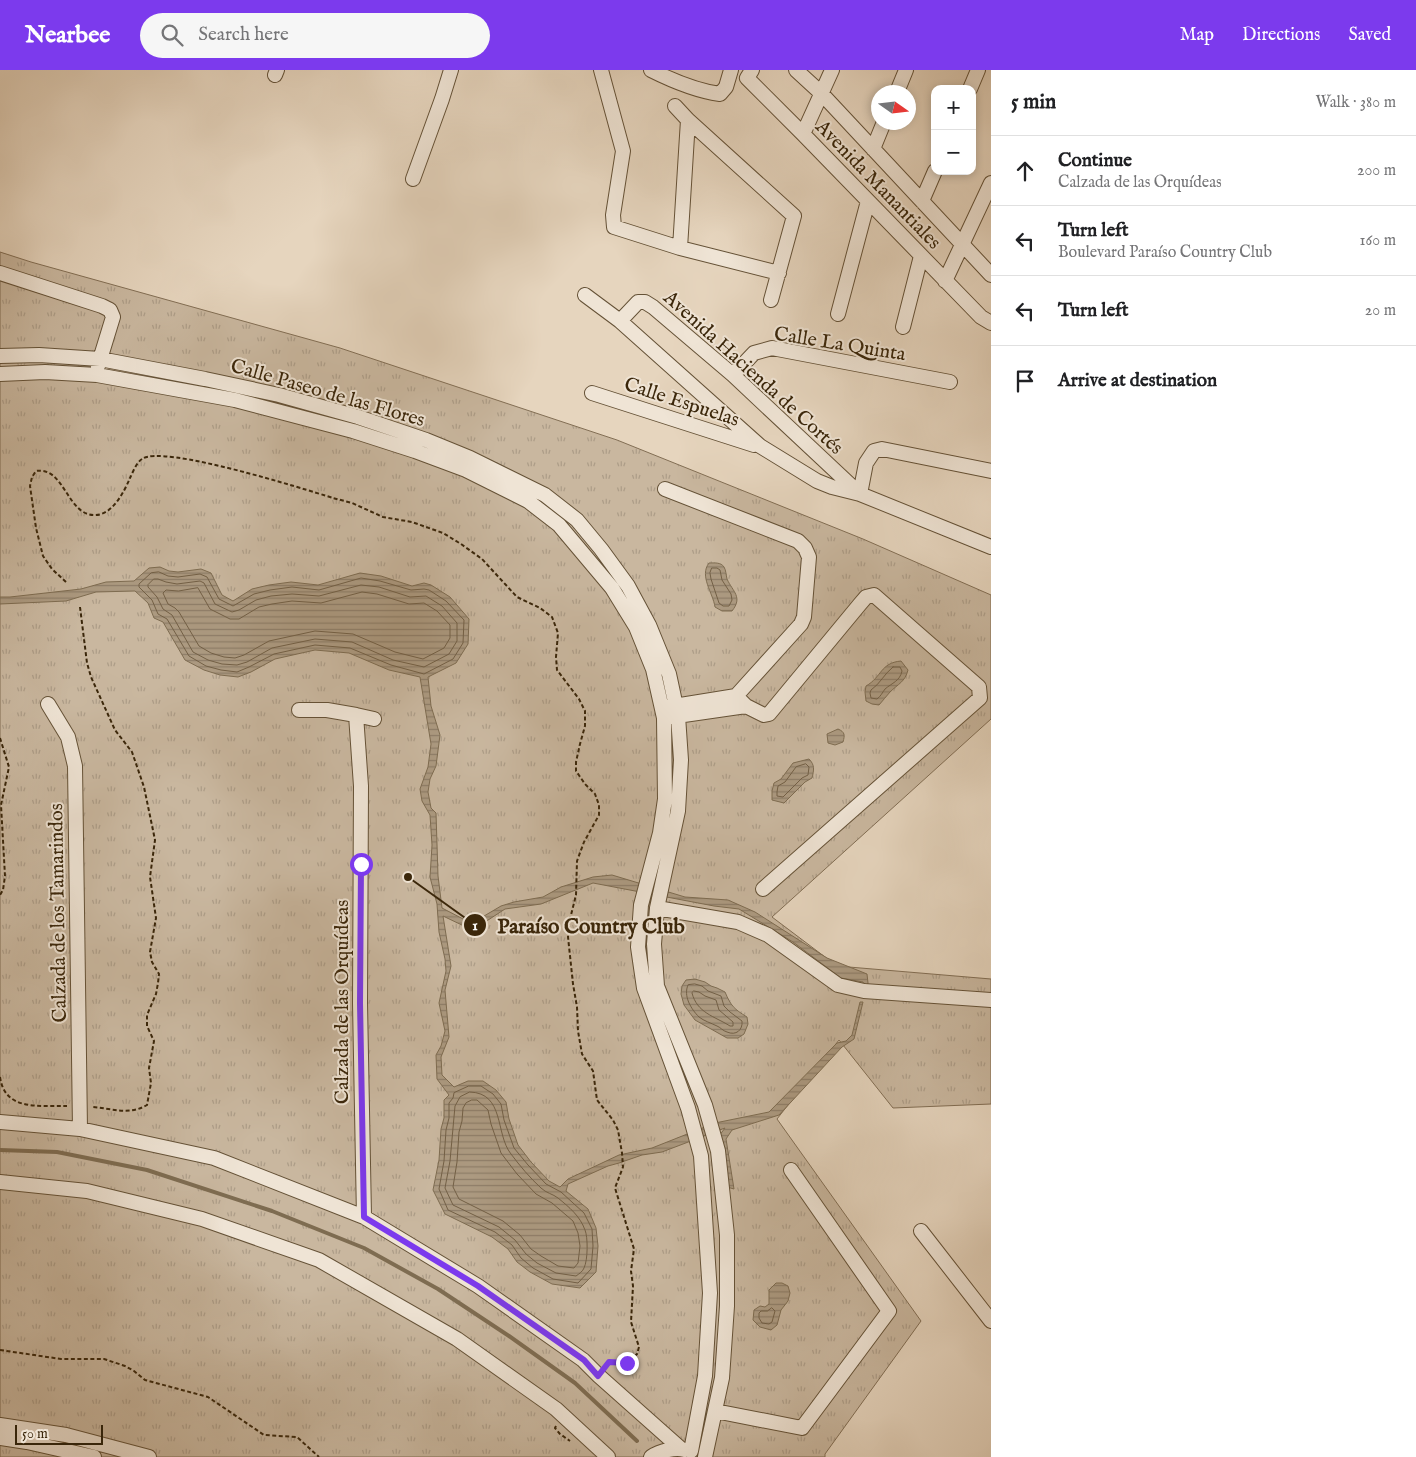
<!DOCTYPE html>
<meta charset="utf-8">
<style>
:root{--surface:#fff;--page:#f6f6f6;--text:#202124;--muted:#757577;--line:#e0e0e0;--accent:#7c3aed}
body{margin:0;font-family:"IM FELL English",serif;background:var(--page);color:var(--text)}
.controls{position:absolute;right:15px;top:15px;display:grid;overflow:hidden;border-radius:10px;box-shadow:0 2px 8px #0003}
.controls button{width:45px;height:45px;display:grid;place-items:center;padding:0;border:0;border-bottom:1px solid var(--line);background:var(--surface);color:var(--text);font:25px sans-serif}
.compass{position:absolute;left:871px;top:15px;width:45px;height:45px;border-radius:50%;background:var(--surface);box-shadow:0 2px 8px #0003;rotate:104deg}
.scale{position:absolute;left:15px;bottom:12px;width:88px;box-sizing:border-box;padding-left:5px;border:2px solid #3a260a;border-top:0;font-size:14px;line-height:18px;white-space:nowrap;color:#3a260a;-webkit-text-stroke:4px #efe4d5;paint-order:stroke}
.stop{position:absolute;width:15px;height:15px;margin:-11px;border:4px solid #7c3aed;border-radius:50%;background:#fff}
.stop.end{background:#7c3aed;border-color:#fff;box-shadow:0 1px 5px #0008}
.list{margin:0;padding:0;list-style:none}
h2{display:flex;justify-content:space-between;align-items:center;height:65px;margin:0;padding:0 20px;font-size:21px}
h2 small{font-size:16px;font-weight:400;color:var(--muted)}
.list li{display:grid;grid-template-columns:32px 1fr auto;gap:15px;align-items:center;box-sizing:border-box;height:70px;padding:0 20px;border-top:1px solid var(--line)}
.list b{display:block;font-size:19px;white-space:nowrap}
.list p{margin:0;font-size:16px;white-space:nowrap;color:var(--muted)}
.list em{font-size:16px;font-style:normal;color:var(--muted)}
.icon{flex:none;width:28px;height:28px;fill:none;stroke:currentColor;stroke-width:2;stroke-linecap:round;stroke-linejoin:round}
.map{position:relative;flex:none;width:991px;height:1387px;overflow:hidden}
header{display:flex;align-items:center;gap:30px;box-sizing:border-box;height:70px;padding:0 25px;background:var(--accent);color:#fff}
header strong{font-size:24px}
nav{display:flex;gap:28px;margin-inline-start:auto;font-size:18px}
.search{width:350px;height:45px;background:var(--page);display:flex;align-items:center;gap:12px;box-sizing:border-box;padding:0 18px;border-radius:28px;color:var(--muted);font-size:19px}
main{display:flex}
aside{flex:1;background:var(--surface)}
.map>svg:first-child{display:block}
.grass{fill:url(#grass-tufts);stroke:#826e54}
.water{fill:url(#water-rules);stroke:#7e6c51}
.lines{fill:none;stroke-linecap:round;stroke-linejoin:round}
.shore{stroke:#736046;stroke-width:1}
.stream{stroke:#7e6c51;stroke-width:4}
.minor-casing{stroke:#655237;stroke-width:16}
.path{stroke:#3a260a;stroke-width:2;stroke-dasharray:4 2.5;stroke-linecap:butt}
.minor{stroke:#efe4d5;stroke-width:14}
.route{stroke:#7c3aed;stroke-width:6}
.labels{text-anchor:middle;stroke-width:4;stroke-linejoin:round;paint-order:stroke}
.street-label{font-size:20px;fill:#3a260a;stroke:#efe4d5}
.leader{fill:none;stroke:#3a260a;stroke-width:2}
.callout-dot{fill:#3a260a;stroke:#efe4d5;stroke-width:2}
.mark-label{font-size:15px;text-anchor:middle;font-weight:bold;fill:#fff}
.callout-label{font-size:21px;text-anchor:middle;font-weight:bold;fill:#3a260a;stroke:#efe4d5;stroke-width:4;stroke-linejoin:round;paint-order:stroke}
</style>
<header>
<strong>Nearbee</strong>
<div class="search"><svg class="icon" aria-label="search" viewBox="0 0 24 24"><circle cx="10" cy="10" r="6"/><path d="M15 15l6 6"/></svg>Search here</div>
<nav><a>Map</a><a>Directions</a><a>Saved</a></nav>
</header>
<main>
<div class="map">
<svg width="991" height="1387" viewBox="0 0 991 1387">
<defs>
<pattern id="grass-tufts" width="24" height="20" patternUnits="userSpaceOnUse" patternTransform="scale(1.25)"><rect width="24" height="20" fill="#c9b79f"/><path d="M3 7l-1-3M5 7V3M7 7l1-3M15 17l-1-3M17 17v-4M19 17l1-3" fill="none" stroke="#ad9d88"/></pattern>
<pattern id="water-rules" width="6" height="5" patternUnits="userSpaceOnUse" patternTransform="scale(1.25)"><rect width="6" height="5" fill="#ac9a81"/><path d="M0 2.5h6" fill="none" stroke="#8d7d68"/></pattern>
</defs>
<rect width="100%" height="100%" fill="#e6d5be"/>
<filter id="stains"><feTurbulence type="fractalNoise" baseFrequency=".004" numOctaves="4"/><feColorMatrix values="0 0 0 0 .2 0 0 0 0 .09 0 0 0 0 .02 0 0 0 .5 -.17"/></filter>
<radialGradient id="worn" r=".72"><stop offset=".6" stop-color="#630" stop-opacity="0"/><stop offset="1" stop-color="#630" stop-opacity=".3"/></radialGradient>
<path class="grass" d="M0,182L31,192L340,278L617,370L863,469L991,525V649L772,847L837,896L991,909V1034L893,1038L839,970L777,1049L921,1251L825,1384V1387H0Z"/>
<path class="water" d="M709,493C714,493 721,492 724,497C726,500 726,505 727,509C733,522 743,527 732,541H722L715,537C713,523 699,506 709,493Z
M160,497L169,501L178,502L201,499L211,503L222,525L233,531L252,519L269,515L291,512L318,515L360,503L381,506L412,516L424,513L431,515L450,527L469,549L468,574L456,593L428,607L431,636L440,665L436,696L430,709L428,722L431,738L436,743L438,806L442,838L467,851L479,849L501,836L514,832L543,827L561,817L593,807L612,805L685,827L728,830L755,842L827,888L867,904L868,913L866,921L863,912L841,908L793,872L739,839L714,836L593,813L541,834L505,839L482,854L466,857L443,846L451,896L445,920L449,967L441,987L442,1005L454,1017L468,1011H483L496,1020L506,1032L509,1049L518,1075L531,1092L549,1111L560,1117L568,1109L619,1085L652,1078L715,1053L769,1042L837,973L846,971L852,965L860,932H863L854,969L842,977L779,1045L732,1060L726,1069L734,1119L727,1117L719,1066L725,1058L662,1082L642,1085L619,1093L608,1096L568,1114L566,1121L588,1139L596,1158L598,1176L596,1202L580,1218L552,1214L530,1202L517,1192L508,1179L492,1167L445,1144L433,1120L439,1090L441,1059L444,1048V1030L449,1025L437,1009L436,985L441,976L445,961L439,933L446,901L445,889L439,862L437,834L430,807L432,775L430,745L422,731L420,719L428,697L431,674L420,607L389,600L349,583L315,580L275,589L251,602L238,607L220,605L204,600L185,590L163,552L154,548L148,533L135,521L96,522L66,531L0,534V527H10L81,519L106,512L134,511L149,498Z
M901,591L908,600C905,612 898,614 890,622C886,626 883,631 879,635L872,634L866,631L865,622L866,616C882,607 880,593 901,591Z
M838,659C845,662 845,665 843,672L835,675L828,673L827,664Z
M809,689C815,695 814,700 812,708L805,712L784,733L772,730V721L774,713L781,709L793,693Z
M695,909L705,912L711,916L717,918L725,922C731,936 734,939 747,947L748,954L744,964L738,968H727L695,950L684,935L681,924L682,916L686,910Z
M776,1213H782L788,1216L790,1223L788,1231L781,1240L777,1255L771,1260L760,1257L753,1250L754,1240L760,1236L765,1237L769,1234V1220Z"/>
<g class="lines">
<path class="shore" d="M712,498H717L720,500L722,510L731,524L732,530L729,536H723L719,533L711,509L710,503Z
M159,502L168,506L178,507L200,504L207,507L219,529L233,536L254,524L270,520L292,517L319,520L361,508L380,511L411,520L424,519L429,520L446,531L464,550L463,573L453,589L424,604L391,595L350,578L315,575L274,584L249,597L237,602L221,600L206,596L189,586L167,549L158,544L152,530L139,517V514L151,503Z
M154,509H158L166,512L177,514L200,511L204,513L215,534L232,542L239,540L256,530L271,526L292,524L319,526L361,515L379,517L410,527L426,526L442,536L457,553V571L449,584L424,597L393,590L352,572L315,569L272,578L247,592L237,595L222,594L208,590L193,582L172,545L163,539L157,527L148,517V515Z
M198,518L210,539L230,549H239L259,537L272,534L292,531L321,533L362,522L377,524L409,534L424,533L437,541L450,555V568L444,578L423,589L395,582L353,564L315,561L269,571L244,585L235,588L224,587L211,583L199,576L179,542L175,538L168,534L163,523L166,520L178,521Z
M893,597H900L902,601C900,611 892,613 885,619C882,623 881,626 877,629L871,628L870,623L871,620C880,614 884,604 893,597Z
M806,694L809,697L808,705L802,708L783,727L777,726V722L778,716L785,712L796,697Z
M695,914L702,916L708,921L721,926L724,936L730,942L742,951C743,960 736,966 727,962C723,961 720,957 717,956C711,953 704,951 699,947C691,939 683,926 688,915Z
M694,921L699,922L705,926L716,930L719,940L733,952V956H730C714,946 697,943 692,923Z
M469,1016H481L493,1024L501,1034L504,1050L514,1078L528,1095L546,1114L561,1122L584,1143L592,1159L593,1176L591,1199L578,1213L553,1209L533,1198L521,1188L512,1175L495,1162L448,1140L439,1119L444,1091L446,1060L449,1048V1033L453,1028L454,1023Z
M470,1022C505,1023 495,1064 511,1084C520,1096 530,1108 541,1118C546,1123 553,1124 558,1128C569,1137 580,1146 585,1160C588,1167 588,1190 584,1198C583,1201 579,1204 576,1206L556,1203L537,1193L526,1184L515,1170L499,1157L453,1135L445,1118L450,1091L455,1036L460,1027Z
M472,1030H477L488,1040L491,1054L501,1083L517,1104L536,1124L552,1133L573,1151L578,1163L580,1176L578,1193L574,1198L558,1196L541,1186L531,1179L520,1165L503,1151L459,1129L453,1117L457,1092L459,1062L462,1051L463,1038L466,1033Z
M772,1238L775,1241L772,1252L769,1254L762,1253L759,1248V1243L761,1241H767Z"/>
<path class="stream" d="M0,1080L57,1082L147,1100L272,1141L364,1178L438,1219L509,1266L575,1313L637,1371"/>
<defs>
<path id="minor" d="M601,0L623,81L613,145L614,157L680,178L779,203
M651,0C671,10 698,21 720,24L726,17L731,0
M752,0L747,8L803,64L981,247L991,253
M796,0L821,23L991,205
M275,5L277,0
M970,19L978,0
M897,22L906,0
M675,36L688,50L794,146L771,230
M803,64L832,0
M873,79L884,52
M413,109L442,29L451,0
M922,131L935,101
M680,178L688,50
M0,203L102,236L110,240L113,247L98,296
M945,211L991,113
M585,225L620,251L760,376L817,411L832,417L860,424L866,393L874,381L882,379L991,401
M838,244L868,131
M620,251L638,232H645L653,237L733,305L860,424L991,477
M903,257L921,186
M0,286L39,285L100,289L205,309L279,325L358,347L426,370L470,388L545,425L577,450L601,479L628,516L649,555L669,604L678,646L681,690L678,741L657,838L654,874L657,916L705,1035L718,1081L727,1165V1236L722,1308L705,1387
M0,304L45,302L97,305L235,330L353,361L415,381L466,400L528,431L559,455L612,518L636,557L653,599L664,648L665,729L660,763L641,835L638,877L644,918L688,1038L701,1086L710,1223L705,1306L691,1381
M733,305L754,283L772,278L950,312
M592,323L754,375
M665,419L798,471L805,478L809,487L804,547L801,554L736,626
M736,626L746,636L764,645L769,644L860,534L866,527L874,525L979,617L980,628L763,819
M48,634L68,667L75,696L80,1059
M668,637L736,626
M299,640H327L356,645
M670,647L746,636
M657,838L738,852L768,865L838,915L864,921L991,930
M0,1052L80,1059L214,1088L364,1147L478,1216L583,1290L599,1306L680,1378
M0,1112L87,1121L202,1149L319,1190L457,1269L556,1339L608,1387
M364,1147L360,933L361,716L356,645L374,649
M921,1161L991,1251
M715,1341L802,1358L889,1241L791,1100
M0,1355L66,1365L149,1387
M0,1368L27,1372L94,1387
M651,1387C660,1381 675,1377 685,1380"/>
</defs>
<use href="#minor" class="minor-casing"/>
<path class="path" d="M66,512L52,499L43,486L36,458L30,416L32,407L36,401C65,396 67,447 96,445C113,444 124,422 130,408C133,402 136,393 142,389C162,374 304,419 333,428L352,433L383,447L412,452L443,463L461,474L482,489L517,527L540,538L552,547L558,563L556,587L557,600L579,629L585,641V656L580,674L576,692V701L585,714L595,724L599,735V745L584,772L577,791L576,825L569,853L568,867L573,914L577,937L578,961L582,984L593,1001L597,1030L613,1050L618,1060L622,1083L623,1097L615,1118L634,1179L631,1201L633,1216L631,1252L639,1277L637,1284L627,1293L609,1292L607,1295
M80,537L87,593L91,607L115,660L132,682L144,717L155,770L150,807L156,848L150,882L152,892L159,904L158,913L156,924L147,945V956L154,971L149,998L151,1013L147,1035C129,1046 111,1038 92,1037
M0,668L9,697L1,735L5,806L3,820L0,825
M0,1007C5,1042 40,1035 67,1036
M0,1280L61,1289H104L125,1296L134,1301L145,1310L208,1327L264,1365L297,1367L319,1387
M556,1356L555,1358L560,1364L570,1371"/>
<use href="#minor" class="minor"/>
</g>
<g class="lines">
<path class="route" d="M361,794L360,933L364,1147L478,1216L584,1290L598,1306L609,1292L627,1293"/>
</g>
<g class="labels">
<g class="street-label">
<text transform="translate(879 114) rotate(46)" y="7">Avenida Manantiales</text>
<text transform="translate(840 273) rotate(9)" y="7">Calle La Quinta</text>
<text transform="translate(754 302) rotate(42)" y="7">Avenida Hacienda de Cortés</text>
<text transform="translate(328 322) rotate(16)" y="7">Calle Paseo de las Flores</text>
<text transform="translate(682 331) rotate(18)" y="7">Calle Espuelas</text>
<text transform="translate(57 843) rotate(-91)" y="7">Calzada de los Tamarindos</text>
<text transform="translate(341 932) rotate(-90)" y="7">Calzada de las Orquídeas</text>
</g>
</g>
<path class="leader" d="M408 807L475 855"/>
<g class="callout-dot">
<circle cx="408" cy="807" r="5"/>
<circle cx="475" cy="855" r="12"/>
</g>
<g class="mark-label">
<text x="475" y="860">1</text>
</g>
<g class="callout-label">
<text x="591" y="863">Paraíso Country Club</text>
</g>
<rect width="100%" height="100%" filter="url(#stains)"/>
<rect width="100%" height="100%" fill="url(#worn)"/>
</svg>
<div class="controls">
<button>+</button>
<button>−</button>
</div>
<svg class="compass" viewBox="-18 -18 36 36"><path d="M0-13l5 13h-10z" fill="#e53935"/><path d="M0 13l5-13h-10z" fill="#757577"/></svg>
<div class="scale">50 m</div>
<div class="stop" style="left:361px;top:794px"></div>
<div class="stop end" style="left:627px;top:1293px"></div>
</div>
<aside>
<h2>5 min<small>Walk · 380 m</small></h2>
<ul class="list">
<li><svg class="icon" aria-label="ahead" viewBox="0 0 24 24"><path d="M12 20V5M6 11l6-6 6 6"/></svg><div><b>Continue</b><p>Calzada de las Orquídeas</p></div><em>200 m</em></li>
<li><svg class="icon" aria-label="left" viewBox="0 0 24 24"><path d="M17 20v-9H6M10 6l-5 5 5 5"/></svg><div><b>Turn left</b><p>Boulevard Paraíso Country Club</p></div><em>160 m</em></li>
<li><svg class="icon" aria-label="left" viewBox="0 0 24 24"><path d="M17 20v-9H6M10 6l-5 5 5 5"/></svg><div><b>Turn left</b></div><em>20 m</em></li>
<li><svg class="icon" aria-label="arrive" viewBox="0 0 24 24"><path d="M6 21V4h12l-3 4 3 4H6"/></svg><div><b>Arrive at destination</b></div></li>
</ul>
</aside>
</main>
